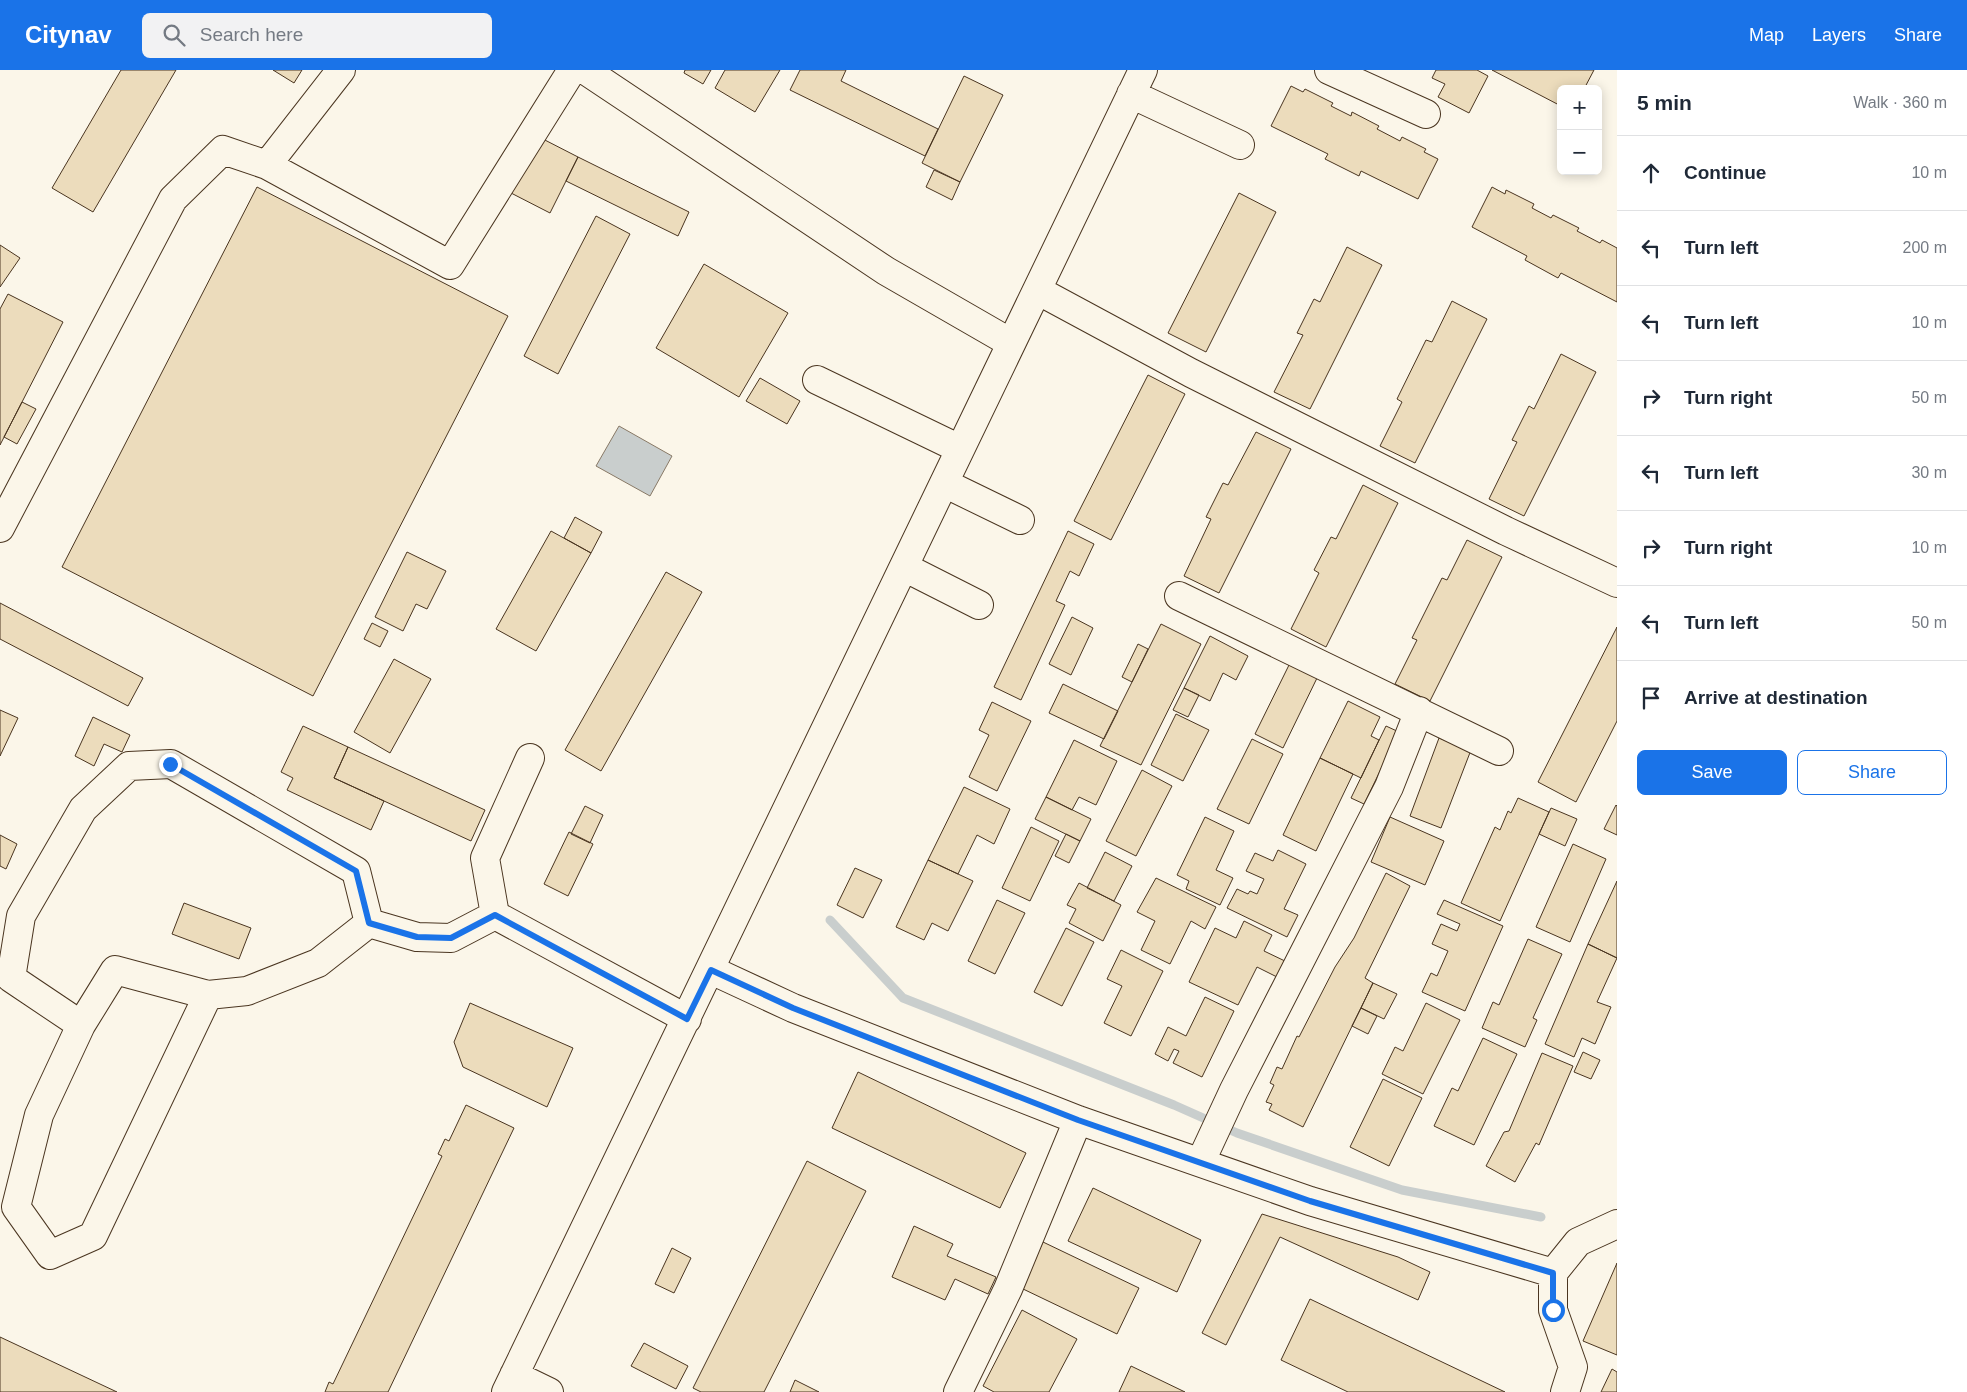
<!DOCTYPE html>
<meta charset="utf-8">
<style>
:root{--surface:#fff;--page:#f2f2f3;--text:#1f2937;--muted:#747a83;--line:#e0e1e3;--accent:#1a73e8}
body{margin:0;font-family:Helvetica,sans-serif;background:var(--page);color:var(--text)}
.controls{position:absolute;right:15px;top:15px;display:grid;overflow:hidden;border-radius:8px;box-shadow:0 2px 12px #0003}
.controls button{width:45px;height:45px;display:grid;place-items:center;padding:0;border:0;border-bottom:1px solid var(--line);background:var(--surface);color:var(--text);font:25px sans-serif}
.stop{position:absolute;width:15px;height:15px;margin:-11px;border:4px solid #1a73e8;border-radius:50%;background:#fff}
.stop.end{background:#1a73e8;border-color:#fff;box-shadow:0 1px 5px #0008}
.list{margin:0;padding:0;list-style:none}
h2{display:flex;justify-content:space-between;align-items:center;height:65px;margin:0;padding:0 20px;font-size:21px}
h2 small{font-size:16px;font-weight:400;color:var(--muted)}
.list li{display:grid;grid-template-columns:32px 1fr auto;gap:15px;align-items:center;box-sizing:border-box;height:75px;padding:0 20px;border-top:1px solid var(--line)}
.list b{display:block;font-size:19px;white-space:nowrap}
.list em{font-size:16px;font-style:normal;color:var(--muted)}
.actions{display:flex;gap:10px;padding:15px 20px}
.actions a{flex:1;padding:11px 0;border:1px solid var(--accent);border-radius:8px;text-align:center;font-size:18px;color:var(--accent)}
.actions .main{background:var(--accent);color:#fff}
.icon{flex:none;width:28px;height:28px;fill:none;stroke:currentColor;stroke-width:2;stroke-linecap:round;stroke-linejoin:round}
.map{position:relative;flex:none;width:1617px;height:1322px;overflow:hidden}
header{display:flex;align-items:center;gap:30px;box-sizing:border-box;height:70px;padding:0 25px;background:var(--accent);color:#fff}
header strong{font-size:24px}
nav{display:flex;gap:28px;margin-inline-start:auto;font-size:18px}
.search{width:350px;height:45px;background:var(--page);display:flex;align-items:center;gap:12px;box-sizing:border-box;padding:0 18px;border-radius:8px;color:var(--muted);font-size:19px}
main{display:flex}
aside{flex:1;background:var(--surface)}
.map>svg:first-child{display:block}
.water{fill:#c9cecd;stroke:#887966}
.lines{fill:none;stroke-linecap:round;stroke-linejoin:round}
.stream{stroke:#c9cecd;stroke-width:9}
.building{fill:#ecdcbc;stroke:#4a3520}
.minor-casing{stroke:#4a3520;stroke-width:30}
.minor{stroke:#fbf6e9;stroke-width:28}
.route{stroke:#1a73e8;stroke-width:6}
</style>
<header>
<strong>Citynav</strong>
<div class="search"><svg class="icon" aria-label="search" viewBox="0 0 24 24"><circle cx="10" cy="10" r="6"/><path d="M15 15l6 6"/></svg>Search here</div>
<nav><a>Map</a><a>Layers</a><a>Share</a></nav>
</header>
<main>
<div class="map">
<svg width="1617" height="1322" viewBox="0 0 1617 1322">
<rect width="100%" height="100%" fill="#fbf6e9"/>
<path class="water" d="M619,356L672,386L650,426L596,396Z"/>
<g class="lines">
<path class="stream" d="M830,850L903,928L1174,1035L1237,1063L1402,1120L1541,1147"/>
</g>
<path class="building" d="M121,0H176L93,142L52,118Z
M273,0H302L294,13Z
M685,0H711L703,14L684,3Z
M725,0H780L755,42L715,18Z
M800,0H846L841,11L938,59L925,86L790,20Z
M1436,0H1477L1488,6L1469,43L1438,27L1445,14L1432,8Z
M1492,0H1594L1584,19H1561V36Z
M964,6L1003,25L960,112L922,93Z
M1291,16L1303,22L1305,19L1333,33L1331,36L1351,46L1352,42L1379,56L1377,59L1400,71L1402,67L1426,79L1424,82L1438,89L1418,129L1361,101L1359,106L1325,89L1328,84L1271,56Z
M539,67L578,87L550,143L511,123Z
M578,87L689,142L678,166L566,111Z
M934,100L960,112L952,130L926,117Z
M257,117L508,246L313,626L62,497Z
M1492,117L1505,124L1506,120L1534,134L1532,138L1551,148L1553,145L1579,158L1577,161L1600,173L1602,170L1617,178V232L1561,203L1558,208L1525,190L1527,186L1472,157Z
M1239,123L1276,142L1206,282L1168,263Z
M596,146L630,164L558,304L524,286Z
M0,175L20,188L0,217Z
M1347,177L1382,195L1310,339L1274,322L1303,265L1297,263L1314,229L1320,232Z
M704,194L788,243L739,327L656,278Z
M8,224L63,252L0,375V239Z
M1452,231L1487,249L1415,393L1380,376L1402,332L1397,329L1426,270L1432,272Z
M1561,284L1596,302L1524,446L1489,429L1517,372L1512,370L1529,336L1534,339Z
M1148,305L1185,324L1111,470L1074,451Z
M760,308L800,331L787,354L746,331Z
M22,332L36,339L17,374L4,367Z
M1256,362L1291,379L1219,523L1184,506L1211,449L1206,447L1223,413L1228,415Z
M1363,415L1398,433L1326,577L1291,559L1319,503L1314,500L1331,467L1336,469Z
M575,447L602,462L591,483L564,468Z
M551,461L591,483L536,581L496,559Z
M1068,461L1094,474L1079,506L1070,501L1056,531L1065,535L1021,630L994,617Z
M1467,470L1502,487L1430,631L1395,614L1417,570L1412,568L1442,508L1447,510Z
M407,482L446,501L427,539L416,534L403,561L375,547Z
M666,502L702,522L601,701L565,680Z
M0,533L143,608L128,636L0,569Z
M1072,547L1093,558L1071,605L1049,594Z
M372,553L388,561L380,577L364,569Z
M1161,554L1201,574L1141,695L1100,676Z
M1617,557V651L1576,732L1538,712Z
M1210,566L1248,586L1236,610L1223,603L1210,631L1184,618Z
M1138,574L1148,579L1132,612L1122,607Z
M394,589L431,609L390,683L354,662Z
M1290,593L1318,606L1283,678L1255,664Z
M1063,614L1118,641L1104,669L1049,643Z
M1184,618L1199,625L1188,647L1173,640Z
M1348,631L1380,647L1371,666L1379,670L1361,708L1320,688Z
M992,632L1031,651L997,721L969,707L989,665L979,660Z
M0,640L18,648L0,686Z
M1176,644L1209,660L1183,711L1151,695Z
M93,647L130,665L122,682L104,674L94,696L75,686Z
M303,656L348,677L334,708L384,731L371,760L287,720L293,708L281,702Z
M1386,656L1399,662L1364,734L1351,728Z
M1439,668L1471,680L1441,758L1410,746Z
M1252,669L1283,684L1249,754L1217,739Z
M1074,670L1117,691L1096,735L1079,727L1072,740L1046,727Z
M348,677L485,740L471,771L334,708Z
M1320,688L1353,704L1316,781L1283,765Z
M1142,700L1172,716L1136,786L1106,771Z
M964,717L1010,739L994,774L977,765L958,804L928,790Z
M1046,727L1091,749L1080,771L1035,749Z
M1518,728L1549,742L1500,851L1461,833L1495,757L1500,760L1508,741L1511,743Z
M1616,735L1617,736V765L1604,759Z
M585,736L603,745L590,773L571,764Z
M1551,738L1577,749L1565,776L1539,764Z
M1205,747L1234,761L1216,800L1233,808L1220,835L1186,819L1189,811L1177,805Z
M1390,747L1444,771L1425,815L1371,792Z
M1031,757L1059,771L1030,831L1002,818Z
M569,762L593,774L568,826L544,814Z
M1066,764L1080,771L1069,793L1055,786Z
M0,765L17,774L6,799L0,796Z
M1573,774L1606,789L1570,872L1536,857Z
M1278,780L1306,794L1284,839L1298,845L1287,867L1227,838L1237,819L1248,824L1250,821L1257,824L1264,809L1246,801L1255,783L1273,791Z
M1105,782L1132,796L1114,831L1087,818Z
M928,790L973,811L948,861L932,853L924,870L896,857Z
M855,798L882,810L863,848L837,835Z
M1386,803L1410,816L1365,908L1373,913L1303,1057L1269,1040L1272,1034L1266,1032L1274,1015L1270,1013L1277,997L1282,999L1297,966L1299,967L1335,897L1354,868Z
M1156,808L1216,837L1205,859L1191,851L1170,894L1141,880L1155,851L1137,842Z
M1617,811V888L1588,874Z
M1079,813L1121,835L1103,871L1069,853L1076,839L1067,835Z
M997,830L1025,843L995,904L968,891Z
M1444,830L1503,856L1465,941L1422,922L1431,903L1437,906L1448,881L1432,874L1441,854L1457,861L1460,854L1437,844Z
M184,833L251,858L239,889L172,864Z
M1244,851L1272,865L1264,881L1287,892L1279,908L1257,897L1238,935L1189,912L1215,858L1236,868Z
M1066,858L1094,872L1062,936L1034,922Z
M1528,869L1562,884L1533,948L1537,950L1525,977L1482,958L1493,932L1499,935Z
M1588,874L1617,888L1597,932L1611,937L1595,974L1582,968L1574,987L1545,974Z
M1121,880L1163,901L1131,966L1104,953L1122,916L1107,909Z
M1373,913L1397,924L1384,949L1361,938Z
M1205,927L1234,941L1202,1007L1173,993L1179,981L1174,979L1168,991L1155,984L1168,957L1186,966Z
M470,933L573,978L547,1037L463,997L454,972Z
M1426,933L1460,950L1423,1024L1382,1004L1395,977L1403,981Z
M1361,938L1377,946L1368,964L1352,956Z
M1483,968L1517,984L1474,1075L1434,1056L1452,1018L1458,1021Z
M1583,982L1600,990L1591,1009L1574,1002Z
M1542,983L1573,996L1539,1075L1536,1073L1515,1112L1486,1096L1504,1062L1509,1061Z
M858,1002L1026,1083L1000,1138L832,1058Z
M1383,1009L1422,1028L1389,1096L1350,1077Z
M466,1035L514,1058L388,1322H325L329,1312L333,1314L442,1086L438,1084L445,1069L449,1071Z
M807,1091L866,1121L764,1322H701L693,1318Z
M1093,1118L1201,1170L1177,1222L1068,1171Z
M1262,1144L1398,1187L1430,1202L1418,1230L1280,1167L1226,1275L1202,1263Z
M914,1156L953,1174L947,1186L996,1207L988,1224L955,1209L945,1230L892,1207Z
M1043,1172L1139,1218L1117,1264L1021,1218Z
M672,1178L691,1188L674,1223L655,1214Z
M1617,1193V1285L1583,1271Z
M1310,1229L1505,1322H1348L1281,1290Z
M1022,1240L1077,1269L1049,1322H994L983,1316Z
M0,1267L117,1322H0Z
M644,1273L688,1296L676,1319L631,1296Z
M1131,1296L1185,1322H1119Z
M1612,1299L1617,1302V1322H1601Z
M795,1310L819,1322H790Z"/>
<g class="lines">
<defs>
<path id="minor" d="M585,0L886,201L1011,273
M1329,0L1426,44
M1131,24L1240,75
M267,95L450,195L572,0
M1037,220L1191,303L1506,461L1617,513
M817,310L960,379
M944,413L1020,450
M0,458L173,129L223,80L267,95L341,0
M904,497L979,535
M1179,526L1499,681
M495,845L485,788L530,688
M369,853L318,893L247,921L208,925L93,1166L50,1185L16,1137L39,1045L81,955L11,908L21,846L83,739L129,696L171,694L356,801L369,853L417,867L451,868L495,845L687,949
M711,900L793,938L1078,1050L1310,1131L1553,1203
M81,955L115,900L208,925
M1201,1091L1234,1020L1389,717L1419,641
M514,1305L549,1322
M506,1322L1143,0
M958,1322L1008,1219L1078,1050
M1565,1322L1573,1297L1553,1240V1203L1578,1172L1617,1154"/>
</defs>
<use href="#minor" class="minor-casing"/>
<use href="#minor" class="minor"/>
</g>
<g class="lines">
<path class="route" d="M170,694L356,801L369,853L417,867L451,868L495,845L687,949L711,900L793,938L1078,1050L1310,1131L1553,1203V1240"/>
</g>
</svg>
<div class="controls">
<button>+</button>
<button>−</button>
</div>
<div class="stop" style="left:1553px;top:1240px"></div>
<div class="stop end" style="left:170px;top:694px"></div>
</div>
<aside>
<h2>5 min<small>Walk · 360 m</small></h2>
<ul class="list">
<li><svg class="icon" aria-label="ahead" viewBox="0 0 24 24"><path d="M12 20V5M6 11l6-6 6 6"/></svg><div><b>Continue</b></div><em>10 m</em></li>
<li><svg class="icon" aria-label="left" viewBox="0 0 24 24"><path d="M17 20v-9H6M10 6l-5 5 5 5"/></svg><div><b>Turn left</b></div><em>200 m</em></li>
<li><svg class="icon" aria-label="left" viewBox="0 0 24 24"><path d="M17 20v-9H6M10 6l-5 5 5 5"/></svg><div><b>Turn left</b></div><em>10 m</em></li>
<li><svg class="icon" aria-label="right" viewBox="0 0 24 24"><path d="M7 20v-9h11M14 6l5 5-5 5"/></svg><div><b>Turn right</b></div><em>50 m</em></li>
<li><svg class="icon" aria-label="left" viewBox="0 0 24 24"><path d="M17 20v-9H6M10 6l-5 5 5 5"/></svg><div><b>Turn left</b></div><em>30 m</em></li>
<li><svg class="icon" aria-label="right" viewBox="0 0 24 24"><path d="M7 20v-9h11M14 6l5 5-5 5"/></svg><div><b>Turn right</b></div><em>10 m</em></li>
<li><svg class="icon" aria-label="left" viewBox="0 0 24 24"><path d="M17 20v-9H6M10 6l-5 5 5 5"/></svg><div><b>Turn left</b></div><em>50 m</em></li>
<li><svg class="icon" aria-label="arrive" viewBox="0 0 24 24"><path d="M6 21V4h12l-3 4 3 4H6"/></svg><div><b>Arrive at destination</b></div></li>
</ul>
<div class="actions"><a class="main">Save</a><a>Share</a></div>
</aside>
</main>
